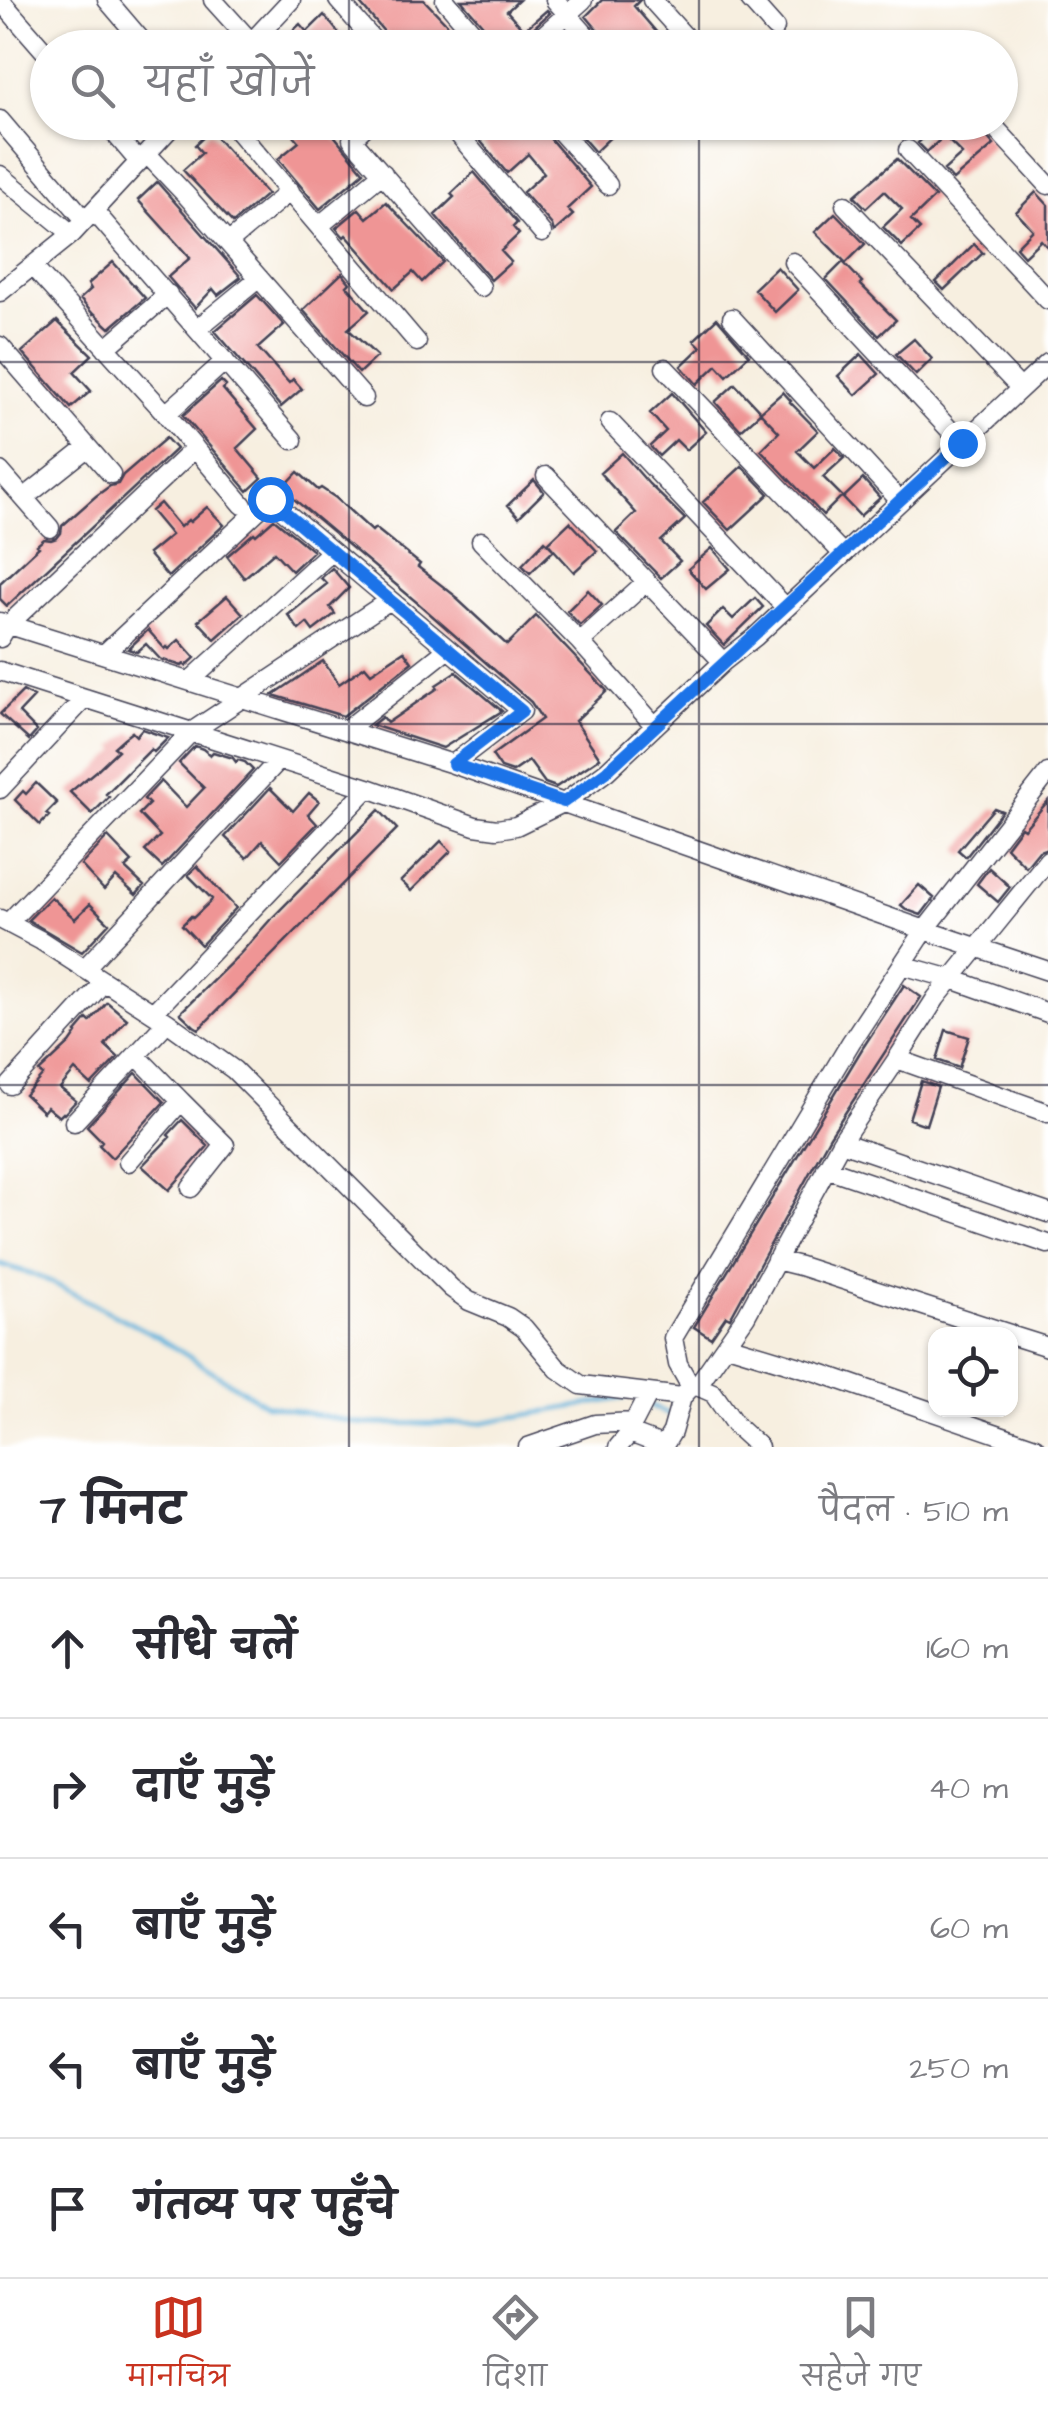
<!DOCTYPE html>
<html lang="hi">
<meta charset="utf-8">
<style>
:root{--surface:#fff;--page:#f2f2f3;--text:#2b2b33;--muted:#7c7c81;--line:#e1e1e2;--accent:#c8321e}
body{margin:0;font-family:"Architects Daughter","Playpen Sans Deva",sans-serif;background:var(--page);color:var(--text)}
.controls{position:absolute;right:30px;bottom:30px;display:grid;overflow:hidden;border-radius:20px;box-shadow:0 2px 8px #0004}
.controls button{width:90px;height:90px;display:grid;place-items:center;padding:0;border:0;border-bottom:2px solid var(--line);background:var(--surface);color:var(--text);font:50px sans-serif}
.stop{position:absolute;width:30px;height:30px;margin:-22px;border:8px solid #1a73e8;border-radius:50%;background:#fff}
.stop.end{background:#1a73e8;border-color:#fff;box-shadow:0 2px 10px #0008}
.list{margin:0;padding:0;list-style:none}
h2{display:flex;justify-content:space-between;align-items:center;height:130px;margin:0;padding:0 40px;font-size:42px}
h2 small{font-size:32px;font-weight:400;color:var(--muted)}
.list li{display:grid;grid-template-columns:65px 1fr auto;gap:30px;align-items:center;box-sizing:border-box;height:140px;padding:0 40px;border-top:2px solid var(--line)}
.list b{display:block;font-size:38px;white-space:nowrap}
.list em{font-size:32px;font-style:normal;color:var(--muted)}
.icon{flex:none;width:55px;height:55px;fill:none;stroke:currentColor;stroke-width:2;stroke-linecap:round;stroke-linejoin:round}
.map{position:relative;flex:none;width:1048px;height:1447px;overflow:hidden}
.search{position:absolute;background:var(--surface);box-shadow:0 2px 8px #0004;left:30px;right:30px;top:30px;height:110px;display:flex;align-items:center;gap:25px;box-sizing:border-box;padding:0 35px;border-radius:55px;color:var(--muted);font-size:38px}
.sheet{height:830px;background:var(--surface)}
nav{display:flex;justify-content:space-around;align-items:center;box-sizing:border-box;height:140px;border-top:2px solid var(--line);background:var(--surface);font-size:28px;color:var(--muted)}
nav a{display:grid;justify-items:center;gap:5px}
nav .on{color:var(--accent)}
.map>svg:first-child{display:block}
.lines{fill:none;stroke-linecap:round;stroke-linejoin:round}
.stream{stroke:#62b4dd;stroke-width:4}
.building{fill:#ef9595}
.minor-casing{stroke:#424154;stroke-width:21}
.minor{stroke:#fff;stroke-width:18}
.route{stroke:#1a73e8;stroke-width:12}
.grid{fill:none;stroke:#22223b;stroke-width:2.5;stroke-opacity:0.55}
</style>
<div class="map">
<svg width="1048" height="1447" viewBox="0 0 1048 1447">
<rect width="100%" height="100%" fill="#fff"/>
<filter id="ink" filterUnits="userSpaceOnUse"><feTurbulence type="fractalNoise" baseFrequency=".01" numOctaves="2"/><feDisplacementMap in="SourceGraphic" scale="20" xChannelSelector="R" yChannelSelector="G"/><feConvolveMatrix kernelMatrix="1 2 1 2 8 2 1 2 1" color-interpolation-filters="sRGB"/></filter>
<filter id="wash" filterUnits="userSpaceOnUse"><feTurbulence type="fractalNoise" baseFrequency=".0048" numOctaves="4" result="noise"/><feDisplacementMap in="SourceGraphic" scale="40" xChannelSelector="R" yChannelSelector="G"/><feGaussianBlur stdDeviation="2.25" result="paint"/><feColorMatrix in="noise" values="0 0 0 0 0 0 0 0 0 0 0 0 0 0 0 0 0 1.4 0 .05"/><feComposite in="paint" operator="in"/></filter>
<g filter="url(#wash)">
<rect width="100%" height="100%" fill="#f7efe0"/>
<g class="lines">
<path class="stream" d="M0,1264L41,1277L156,1336L266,1405L363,1424L479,1423L625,1398
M648,1405L671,1415"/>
</g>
<g id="blocks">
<path class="building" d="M357,0H424L464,42L457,48H398Z
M461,0H519L507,11L524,30L547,10L550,13L521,39L517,48H498L496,40Z
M602,0H640L634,6L670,48H609L606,40L586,16Z
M324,15L351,48H292L284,39L300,24L307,32Z
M307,122H323L364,172L320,209L278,159L299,142L292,134Z
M473,122H540L543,130L591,187L567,209L573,215L554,232L552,225L523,192L544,173L528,154L507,173L468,126Z
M569,122H626L595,152Z
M939,122H977L981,130L994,145L953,180L944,170L962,154L944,136L927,152L918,143Z
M210,131L267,194L233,223L183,170L202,153L195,145Z
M897,159L935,197L911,220L920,229L902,246L883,227L902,209L884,191L866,208L854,196Z
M474,172L517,223L513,227L519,234L501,251L511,262L491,280L435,215L454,197L451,194Z
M157,182L241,277L218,295L213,289L195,308L168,277L190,258L138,200Z
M1036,192L1048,205V248L1041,240L1024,256L1016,247L1033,230L1016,212Z
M386,202L443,262L422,282L413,272L394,289L346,235L344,237L336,228L359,209L367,218Z
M835,213L865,244L846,263L815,232Z
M974,244L983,253L944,290L936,282Z
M113,262L145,298L110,328L94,313L93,314L80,299L91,289L88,284Z
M843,262L862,282L860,284L896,320L879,336L826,279Z
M777,267L798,290L775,312L754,289Z
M342,273L350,283L347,286L369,311L348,329L377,356L359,373L303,310Z
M257,295L284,325L258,348L289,383L293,379L302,389L281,407L215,331Z
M717,318L749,355L727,376L717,365L697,384L681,366L701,347L694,340Z
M57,321L92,355L74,372L91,391L71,408L22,352Z
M914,339L932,359L916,375L896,354Z
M861,354L879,374L856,395L838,376Z
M221,381L226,386L223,389L257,429L237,448L262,478L248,491L183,415Z
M735,384L761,412L741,430L715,402Z
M783,392L791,401L790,402L818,431L797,451L814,468L835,448L844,458L823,477L842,496L823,515L761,450L779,432L760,412Z
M672,393L706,432L686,450L676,440L659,456L650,446L666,431L650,413Z
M166,438L176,449L7,606L0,599V583L39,547L37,545L44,539L51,540L57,538L61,533L62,526L96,496L110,486L118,484L123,475Z
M622,453L649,484L685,519L661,541L680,561L661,578L616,532L636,513L600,473Z
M742,466L769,494L730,530L703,502Z
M298,472L318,490L321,488L336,498L372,531L375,528L420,564L418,567L458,598L457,599L507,645L536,616L607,691L575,721L600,758L556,787L545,783L529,761L513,772L501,768L492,755L542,719L531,702L420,605L282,489Z
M863,479L880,498L860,516L843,498Z
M534,480L544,492L519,517L508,505Z
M160,503L180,527L188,520L190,522L207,507L224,525L168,577L148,554L171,535L151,511Z
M274,519L313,551L292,571L274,552L244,578L227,556L254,533L256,535Z
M570,522L597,551L574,572L554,550L530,573L522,565L545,541L553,549L548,543Z
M712,548L730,569L706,589L688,569Z
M332,568L349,588L330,607L335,614L313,631L307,623L299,630L288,615L327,584L321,578Z
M588,590L602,605L580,625L567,611Z
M227,596L243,614L215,639L198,621Z
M755,598L763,607L724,645L706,626L723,609L733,619Z
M148,630L165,649L167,647L169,649L179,640L195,658L186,666L184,664L182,666L160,659L146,644L137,652L128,649Z
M404,651L412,662L343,716L273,695L323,661L339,684L365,666L371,673Z
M456,672L502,711L443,748L372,725L382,717L387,723L438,688L436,685Z
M23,691L34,697L19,713L37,731L29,740L0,714Z
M142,729L168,738L154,752L151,749L106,794L109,797L92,814L70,792L98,769L118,750L114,747L124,738L132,732L136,736Z
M195,746L203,749L210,755L213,752L233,758L236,762L238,760L245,762L253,770L162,867L145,851L160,836L139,814L149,804L144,799L161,781L186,807L204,788L179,763Z
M36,783L57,803L46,814L49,816L40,825L15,800L23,791L26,794Z
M270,788L293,811L309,793L319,801L308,814L317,824L281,861L262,841L247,858L225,837Z
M1048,801V848L1039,851L1026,867L1006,847L1021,827L1024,829Z
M994,808L1002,811L966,857L958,850Z
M379,810L397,829L199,1029L194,1026L180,1013L239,955L270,920Z
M108,837L132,862L125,868L144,886L136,895L116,877L104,890L81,865Z
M441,841L451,851L411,891L401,881Z
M197,866L236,908L201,945L182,925L191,916L193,918L211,901L212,899L188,875Z
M989,868L1010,887L998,902L977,884Z
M919,885L934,898L921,915L907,910L901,905Z
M51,897L75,919L90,904L109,923L82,952L28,920Z
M904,985L921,997L830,1136L734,1311L730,1318L726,1316L711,1338L694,1327L862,1049Z
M107,1002L127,1019L105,1045L118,1057L91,1085L75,1070L60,1088L76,1101L64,1114L63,1113L59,1117L47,1107L43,1112L25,1095L43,1075L39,1072L70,1043L77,1033L76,1032L87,1019L90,1022Z
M946,1030L969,1037L959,1068L937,1060Z
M136,1073L164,1102L112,1158L99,1145L102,1141L87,1126Z
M921,1081L938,1087L926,1125L909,1119Z
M182,1120L208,1146L169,1190L142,1166L170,1137L168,1135Z"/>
</g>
</g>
<g filter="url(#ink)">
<use href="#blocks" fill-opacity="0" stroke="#424154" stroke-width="2.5"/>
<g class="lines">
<defs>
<path id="minor" d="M0,0L48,55
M107,0L148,48
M213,0L251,42
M338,0L380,48
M445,0L486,48
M555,0L597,48
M652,0L695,48
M750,0L775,28
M246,48L291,0
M529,48L583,0
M0,120L85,220
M105,122L139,162
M230,122L417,342
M370,122L352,139L481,287
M448,122L542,233
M552,122L608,185
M661,122L666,128
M990,122L1048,185
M908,150L1048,300
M147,154L186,195L364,398
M0,175L72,234
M845,205L1020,388
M94,211L293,440
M319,226L383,173
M228,243L290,191
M793,262L962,443
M33,267L166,414
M0,292L72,234L176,122
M732,318L900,501
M198,328L259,278
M0,346L111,474
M106,348L168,294
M225,361L166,414L243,505
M665,368L843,554
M610,422L786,608
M0,471L50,528
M546,476L723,662
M24,498L87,448
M481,541L580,642L655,726
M0,622L453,764L925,930L1048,773
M0,638L8,625L195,448
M580,642L646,582
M104,654L270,499L522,711L453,764
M0,671L368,788L475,826L497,829L516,826L565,802L607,771L723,662L755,637L1048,363
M190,681L332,551
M346,730L448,649
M0,789L85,698
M0,919L40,940L167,1022L234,1070L451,1288L469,1301L508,1317L524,1328L558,1369L581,1385L682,1397L691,1387L697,1386L713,1393L736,1426L759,1447
M8,923L191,732L390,600
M902,965L952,979L1048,1013
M84,969L279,760
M153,1013L368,788
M897,1059L936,998L1048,860
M10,1085L104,982
M181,1101L225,1145L191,1188
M74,1122L167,1022
M841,1142L1048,1213
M128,1162L181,1101L136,1055
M826,1168L1048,1244
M776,1260L800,1266L1010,1334
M1010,1335L1048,1347
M727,1345L820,1373L1035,1447
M697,1386L746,1316L841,1142L897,1059L1048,1113
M691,1387L678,1364L673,1338L851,1042L925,930L1048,971
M630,1433L664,1446
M528,1447L595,1424L634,1422L649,1393
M618,1447L630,1433L633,1423
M663,1447L672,1432L682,1397"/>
</defs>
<use href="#minor" class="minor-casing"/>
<use href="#minor" class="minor"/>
</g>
</g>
<g class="lines" filter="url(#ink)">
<path class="route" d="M270,499L522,711L453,764L564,802L607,771L962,443"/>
</g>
<path class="grid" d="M349,0V48M699,0V48M349,122V1447M699,122V1447M0,362H1048M0,724H1048M0,1085H1048"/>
</svg>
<div class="controls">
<button><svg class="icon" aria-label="locate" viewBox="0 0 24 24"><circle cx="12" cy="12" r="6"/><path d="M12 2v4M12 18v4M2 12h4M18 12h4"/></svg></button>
</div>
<div class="stop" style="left:270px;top:499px"></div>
<div class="stop end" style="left:962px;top:443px"></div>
<div class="search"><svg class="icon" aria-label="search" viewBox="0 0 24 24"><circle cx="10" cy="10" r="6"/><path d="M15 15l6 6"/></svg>यहाँ खोजें</div>
</div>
<section class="sheet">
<h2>7 मिनट<small>पैदल · 510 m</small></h2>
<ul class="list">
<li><svg class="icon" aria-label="ahead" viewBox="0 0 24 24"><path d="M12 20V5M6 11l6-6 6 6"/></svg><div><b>सीधे चलें</b></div><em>160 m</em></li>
<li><svg class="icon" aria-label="right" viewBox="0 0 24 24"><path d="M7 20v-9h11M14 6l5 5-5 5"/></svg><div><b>दाएँ मुड़ें</b></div><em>40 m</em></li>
<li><svg class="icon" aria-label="left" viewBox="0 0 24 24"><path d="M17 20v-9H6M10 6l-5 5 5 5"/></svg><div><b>बाएँ मुड़ें</b></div><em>60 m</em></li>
<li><svg class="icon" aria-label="left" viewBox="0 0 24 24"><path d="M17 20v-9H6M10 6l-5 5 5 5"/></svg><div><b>बाएँ मुड़ें</b></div><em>250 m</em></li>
<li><svg class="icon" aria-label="arrive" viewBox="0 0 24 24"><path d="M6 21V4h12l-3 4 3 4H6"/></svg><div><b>गंतव्य पर पहुँचे</b></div></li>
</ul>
</section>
<nav>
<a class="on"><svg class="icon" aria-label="map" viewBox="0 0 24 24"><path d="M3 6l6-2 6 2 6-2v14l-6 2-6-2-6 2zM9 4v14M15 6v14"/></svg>मानचित्र</a>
<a><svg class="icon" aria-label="directions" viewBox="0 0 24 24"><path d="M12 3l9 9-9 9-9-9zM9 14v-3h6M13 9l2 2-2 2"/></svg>दिशा</a>
<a><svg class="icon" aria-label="saved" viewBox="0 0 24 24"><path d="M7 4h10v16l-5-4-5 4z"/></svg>सहेजे गए</a>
</nav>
